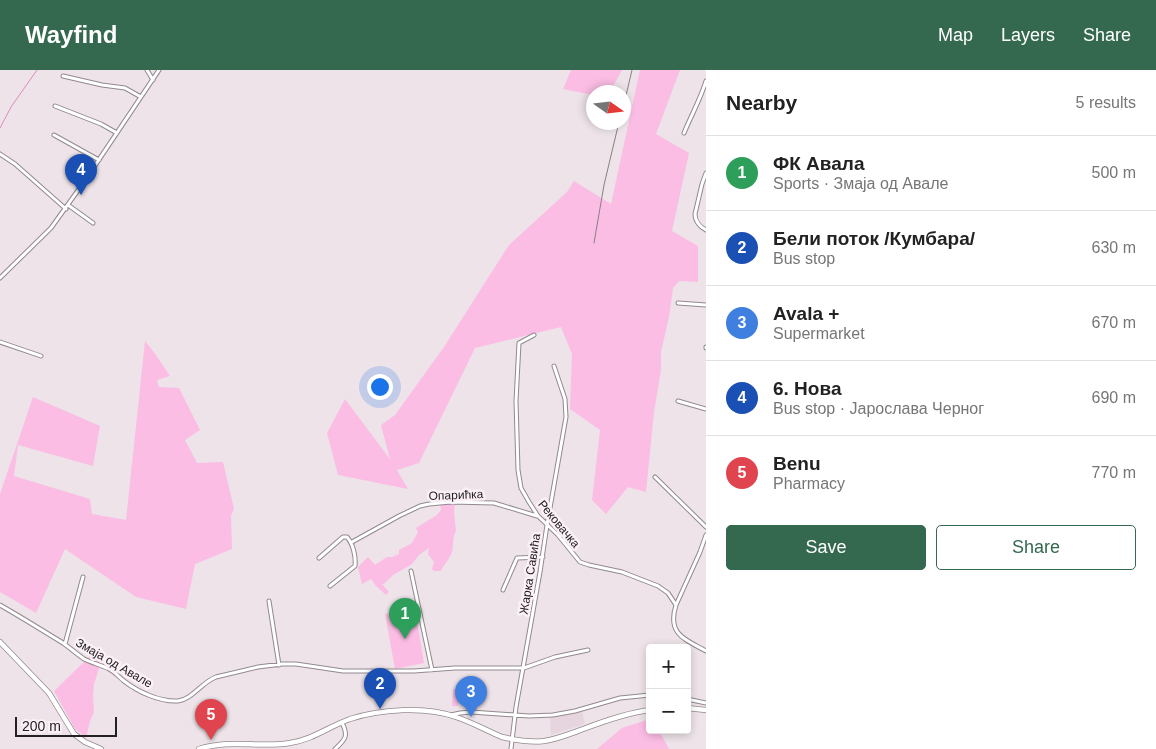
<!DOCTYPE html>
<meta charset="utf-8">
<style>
:root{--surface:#fff;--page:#f6f6f6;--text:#222;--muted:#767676;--line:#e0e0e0;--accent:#34694f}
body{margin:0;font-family:Helvetica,sans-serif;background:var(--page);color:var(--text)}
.controls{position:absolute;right:15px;bottom:15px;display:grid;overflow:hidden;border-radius:5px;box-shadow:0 2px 8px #0003}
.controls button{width:45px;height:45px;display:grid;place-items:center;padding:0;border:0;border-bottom:1px solid var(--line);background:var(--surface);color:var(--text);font:25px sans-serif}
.compass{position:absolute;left:586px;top:15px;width:45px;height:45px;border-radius:50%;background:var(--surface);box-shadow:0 2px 8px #0003;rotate:104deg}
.scale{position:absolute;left:15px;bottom:12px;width:102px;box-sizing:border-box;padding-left:5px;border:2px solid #242123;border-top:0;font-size:14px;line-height:18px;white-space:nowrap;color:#242123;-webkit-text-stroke:4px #fbf0f6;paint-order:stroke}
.you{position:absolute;left:379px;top:316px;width:18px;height:18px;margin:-12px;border:4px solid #fff;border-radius:50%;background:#1a73e8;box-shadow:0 0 0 8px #1a73e833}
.badge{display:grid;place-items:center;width:32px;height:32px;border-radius:50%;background:var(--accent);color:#fff;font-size:16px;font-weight:700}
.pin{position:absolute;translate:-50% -41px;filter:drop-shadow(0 1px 2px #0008)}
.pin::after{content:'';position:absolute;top:26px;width:18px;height:15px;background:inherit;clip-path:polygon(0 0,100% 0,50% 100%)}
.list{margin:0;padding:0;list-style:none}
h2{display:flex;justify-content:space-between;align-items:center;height:65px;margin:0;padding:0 20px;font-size:21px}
h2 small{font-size:16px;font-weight:400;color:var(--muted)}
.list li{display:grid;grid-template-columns:32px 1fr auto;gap:15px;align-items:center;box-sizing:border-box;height:75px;padding:0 20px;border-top:1px solid var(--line)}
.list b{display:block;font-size:19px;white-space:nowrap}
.list p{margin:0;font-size:16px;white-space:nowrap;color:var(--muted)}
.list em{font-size:16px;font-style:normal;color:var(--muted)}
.actions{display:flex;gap:10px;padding:15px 20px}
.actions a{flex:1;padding:11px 0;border:1px solid var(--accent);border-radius:5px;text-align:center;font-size:18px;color:var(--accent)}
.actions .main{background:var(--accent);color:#fff}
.map{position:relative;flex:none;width:706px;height:679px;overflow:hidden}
header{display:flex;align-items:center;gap:30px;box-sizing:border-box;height:70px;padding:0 25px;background:var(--accent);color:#fff}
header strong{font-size:24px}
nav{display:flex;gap:28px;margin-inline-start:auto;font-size:18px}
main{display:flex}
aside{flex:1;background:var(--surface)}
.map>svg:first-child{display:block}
.built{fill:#e6d4df}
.green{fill:#fbbde4}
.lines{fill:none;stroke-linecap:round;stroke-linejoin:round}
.stream{stroke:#da8cbf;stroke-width:1}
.street-casing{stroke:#92898e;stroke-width:5}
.secondary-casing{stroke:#92898e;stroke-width:6}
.street{stroke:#fff;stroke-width:3}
.secondary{stroke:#fff;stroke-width:4.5}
.rail{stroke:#888185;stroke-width:1}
.labels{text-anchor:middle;stroke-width:5;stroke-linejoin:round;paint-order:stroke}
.street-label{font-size:12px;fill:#242123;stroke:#fbf0f6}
</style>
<header>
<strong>Wayfind</strong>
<nav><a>Map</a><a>Layers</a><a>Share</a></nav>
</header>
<main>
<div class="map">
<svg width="706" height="679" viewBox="0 0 706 679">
<rect width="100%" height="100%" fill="#ede3e9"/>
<path class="built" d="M582,642L585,654L551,665L550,648Z"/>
<path class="green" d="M571,0H622L610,22H594L593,25L563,19Z
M640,0H680L656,64L689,83L672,161L698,176V212L679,211L673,218L669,247L661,282V300L654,342L646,422L628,417L606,444L592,430L600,360L570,339L572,284L561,257L475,278L419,393L397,400L408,419L338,405L327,363L345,329L390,389L381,355L395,345L444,277L509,175L567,122L574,111L611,134Z
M145,271L156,285L170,306L157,310L159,317L179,318L200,360L185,370L197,393L223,392L234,439L231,446L232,479L195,494L186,539L136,527L65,479L36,543L0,522V424L33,327L100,356L93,396L18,375L14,406L90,429L92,444L126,450Z
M440,434H455L454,442L456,461C452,467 454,475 452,482C450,489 444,494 441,501H434L432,499L434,492L428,484L429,478L419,485L412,494L393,505L385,513L382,514L389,522L386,525L376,516L371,509L362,514L358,497L368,487L375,495L387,487H392L399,484V480L412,473L418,462L416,458L437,445L441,440Z
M415,539L424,593L395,599L385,544Z
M92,585L101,592L94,614L93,627L94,642L90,651L86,668L75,659L54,621L87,589Z
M453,619H459L458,636H452Z
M650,649V660H659L669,679H597L622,658Z"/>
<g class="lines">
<path class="stream" d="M0,58L11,37L37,0"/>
<defs>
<path id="street" d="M147,0L153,10
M63,6L102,15L125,18L141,27
M55,36L101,54L117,63
M684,63C691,46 701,28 706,11
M54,65L99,90
M0,84L15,94L66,139
M706,103L702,114L695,144C695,151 700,157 706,160
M68,135L93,153
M0,208L51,158L84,112L159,0
M678,233L706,235
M534,265L519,273L516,331L518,400L521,418L529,432L538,446L558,465L580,492L589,495L622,502L658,516L668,523L676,535C667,564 684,569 706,581
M0,272L41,286
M706,278V277
M678,331L706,339
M655,407L706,457
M352,472L399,446L420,436L429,434L451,432L494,433L537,446
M319,488L343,467H347C353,474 356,486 355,496L330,516
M411,501L432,600
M503,520L517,488L543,487
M269,531L279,595
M0,535C21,547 42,560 63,573C70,578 77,584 84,589C92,593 101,595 109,599C115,602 119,607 124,611C138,622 160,632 178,631C193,629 202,612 216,607L258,597L282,594H296L343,601H414L455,598H524L555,587L588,580
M676,535L700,482L706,465
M65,574L83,507
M687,629L706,633
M451,645L460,643L471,642L529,646L553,645L575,641L620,628L650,625
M335,679C345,670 349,666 342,653
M511,679L516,637L540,502L547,455L566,347L565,329L554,296"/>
<path id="secondary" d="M0,572L49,623L74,664L85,672L101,679
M687,638L706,640
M199,679C229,669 260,678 290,673C312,670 330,656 350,649C381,639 425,636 456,647C471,652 486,660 502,667C515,670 530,673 544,671C558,669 572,663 586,658C607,650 627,643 650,640"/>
</defs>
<use href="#street" class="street-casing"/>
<use href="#secondary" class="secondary-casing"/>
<use href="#street" class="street"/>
<use href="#secondary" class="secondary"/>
<path class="rail" d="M624,34L632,0
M594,173L604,115L619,52"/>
</g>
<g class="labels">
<g class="street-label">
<text transform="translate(456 425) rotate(-2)" y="4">Опарићка</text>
<text transform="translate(559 454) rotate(50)" y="4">Рековачка</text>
<text transform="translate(530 504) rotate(-81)" y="4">Жарка Савића</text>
<text transform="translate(114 593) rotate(30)" y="4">Змаја од Авале</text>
</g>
</g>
</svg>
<div class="controls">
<button>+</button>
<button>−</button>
</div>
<svg class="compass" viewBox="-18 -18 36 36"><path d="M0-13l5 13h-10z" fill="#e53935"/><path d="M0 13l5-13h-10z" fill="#767676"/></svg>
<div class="scale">200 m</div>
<div class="you"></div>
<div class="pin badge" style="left:405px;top:569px;background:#2e9e5b">1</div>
<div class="pin badge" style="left:380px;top:639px;background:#1a4fb4">2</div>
<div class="pin badge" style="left:471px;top:647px;background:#3f7fe0">3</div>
<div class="pin badge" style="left:81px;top:125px;background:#1a4fb4">4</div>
<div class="pin badge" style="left:211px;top:670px;background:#e0444e">5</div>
</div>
<aside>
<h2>Nearby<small>5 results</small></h2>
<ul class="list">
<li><span class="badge" style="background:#2e9e5b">1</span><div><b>ФК Авала</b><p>Sports · Змаја од Авале</p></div><em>500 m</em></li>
<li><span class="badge" style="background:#1a4fb4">2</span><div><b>Бели поток /Кумбара/</b><p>Bus stop</p></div><em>630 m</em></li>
<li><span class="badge" style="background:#3f7fe0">3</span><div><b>Avala +</b><p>Supermarket</p></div><em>670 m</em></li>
<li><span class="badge" style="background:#1a4fb4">4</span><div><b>6. Нова</b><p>Bus stop · Јарослава Черног</p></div><em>690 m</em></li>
<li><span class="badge" style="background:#e0444e">5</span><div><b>Benu</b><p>Pharmacy</p></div><em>770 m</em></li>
</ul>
<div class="actions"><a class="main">Save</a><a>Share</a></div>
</aside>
</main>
